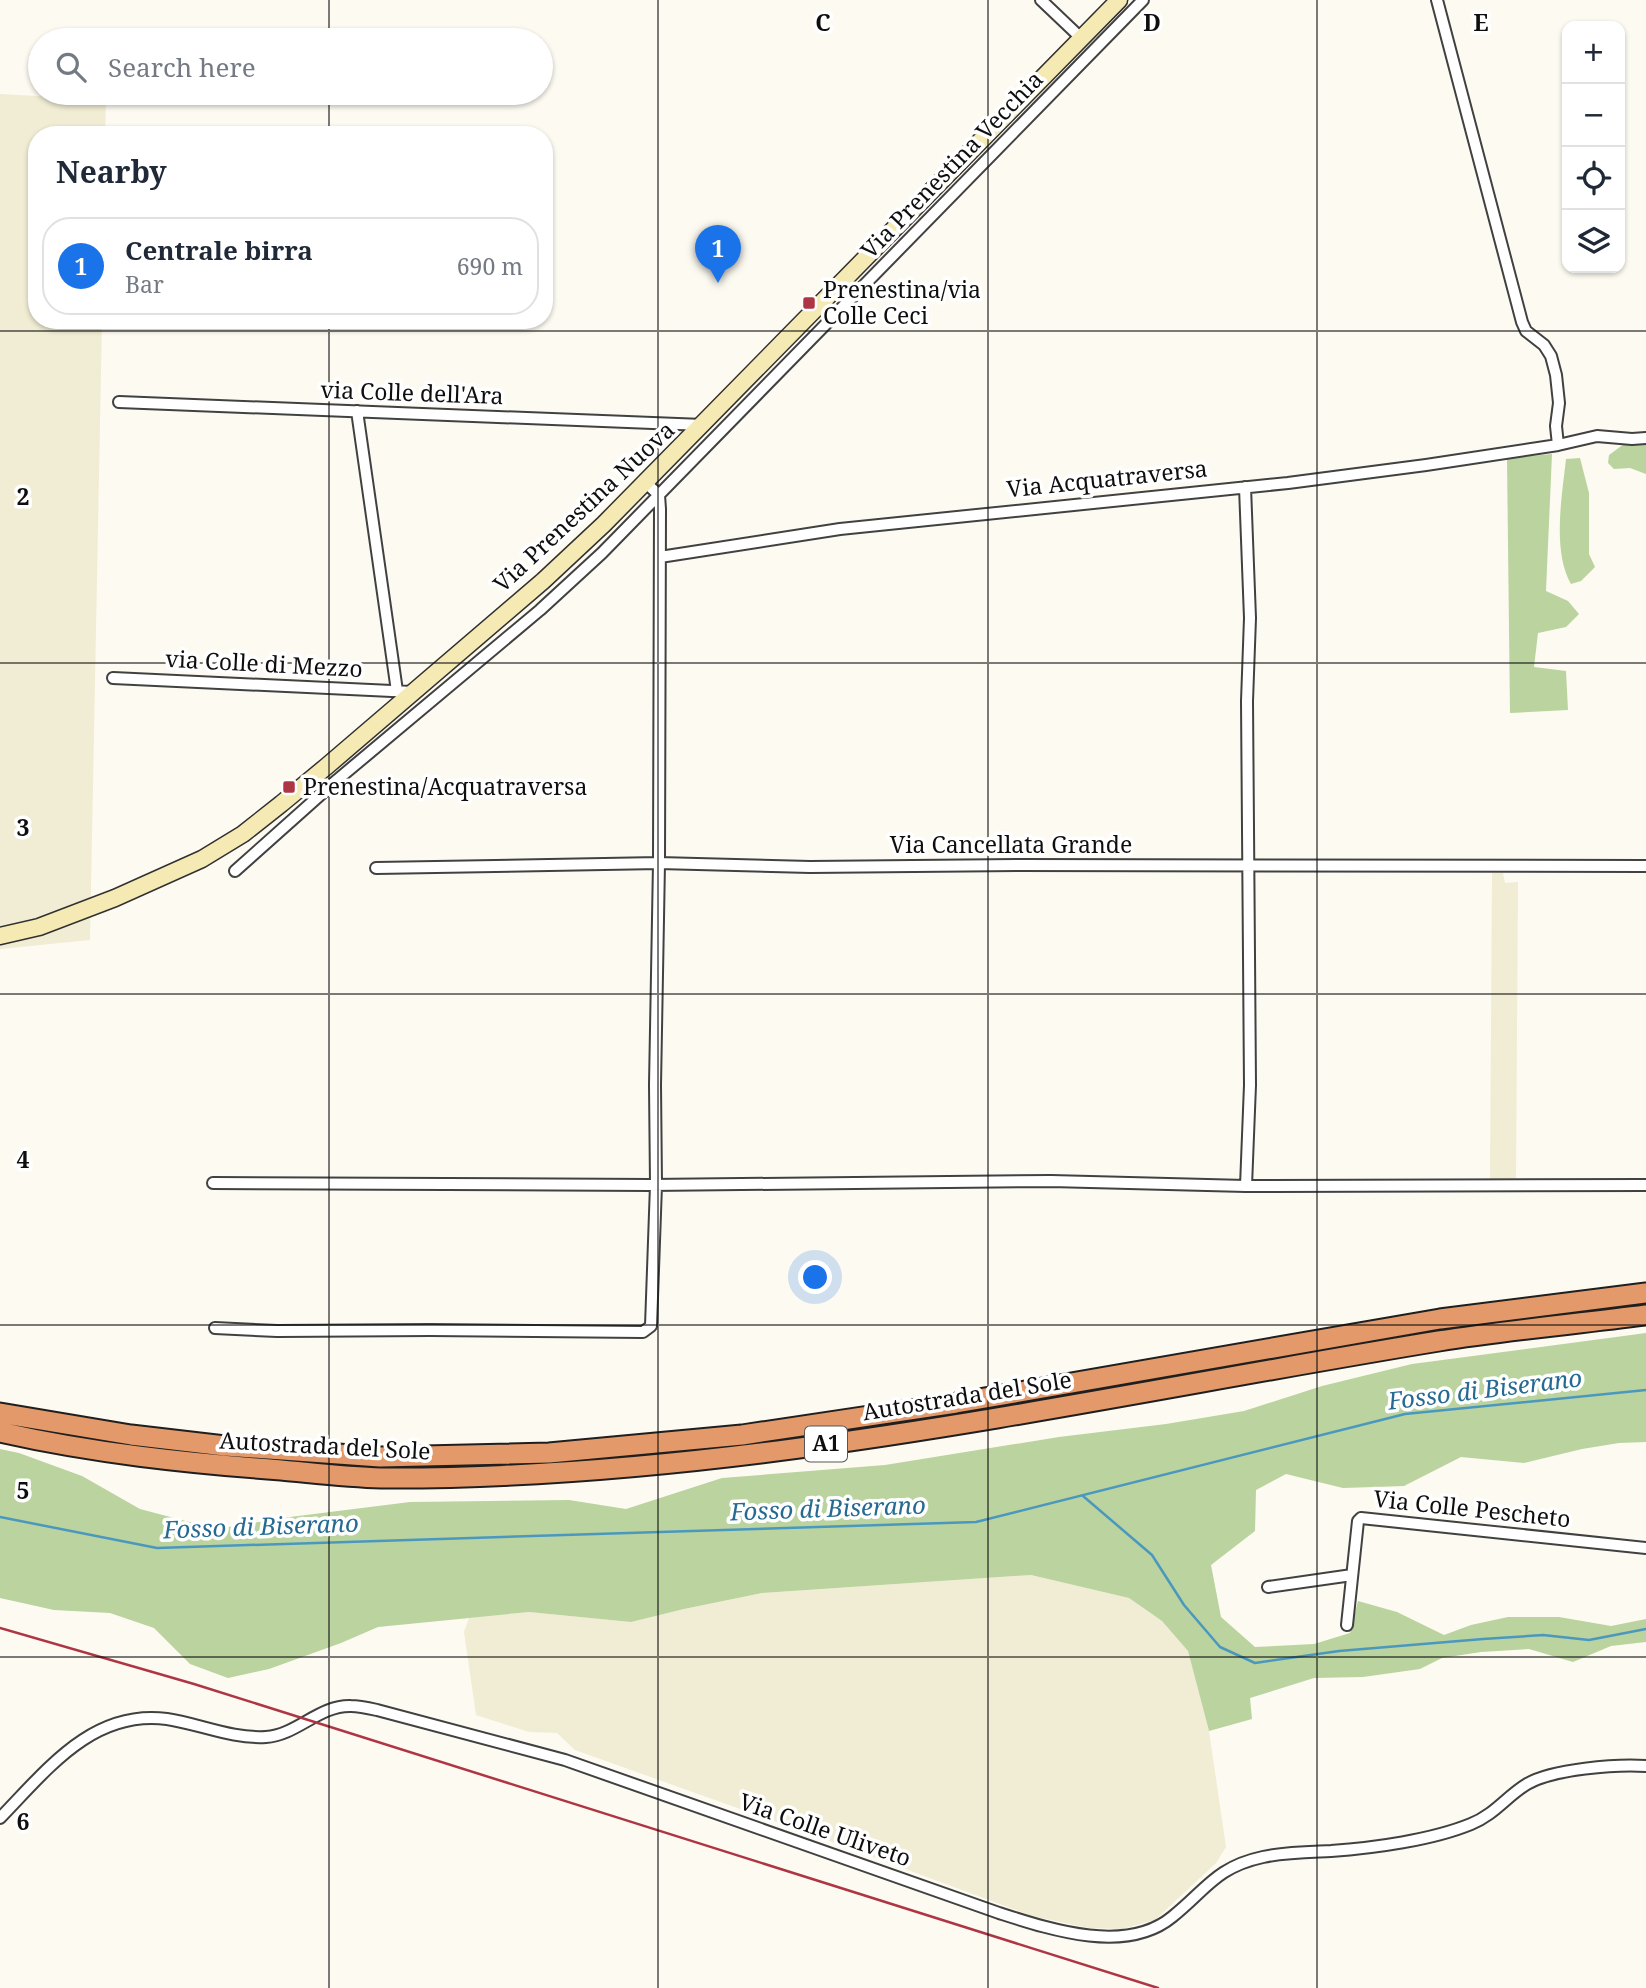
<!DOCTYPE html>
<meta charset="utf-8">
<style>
:root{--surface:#fff;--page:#f2f2f3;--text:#1f2937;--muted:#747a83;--line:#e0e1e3;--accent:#1a73e8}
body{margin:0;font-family:"Noto Serif",serif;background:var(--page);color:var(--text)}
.controls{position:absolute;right:21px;top:21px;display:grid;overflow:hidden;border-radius:14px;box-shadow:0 2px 5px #0004}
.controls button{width:63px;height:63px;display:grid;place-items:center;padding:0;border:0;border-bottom:2px solid var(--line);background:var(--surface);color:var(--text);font:35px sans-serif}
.you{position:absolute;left:816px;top:1278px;width:24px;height:24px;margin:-18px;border:5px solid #fff;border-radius:50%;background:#1a73e8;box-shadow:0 0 0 10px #1a73e833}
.badge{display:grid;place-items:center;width:46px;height:46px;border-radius:50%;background:var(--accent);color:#fff;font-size:23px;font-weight:700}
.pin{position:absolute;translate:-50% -58px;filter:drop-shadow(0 2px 4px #0008)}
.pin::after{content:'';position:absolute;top:37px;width:24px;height:21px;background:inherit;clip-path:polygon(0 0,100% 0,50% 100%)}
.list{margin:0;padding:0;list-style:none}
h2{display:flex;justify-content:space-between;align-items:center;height:91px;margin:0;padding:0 28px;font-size:30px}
h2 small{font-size:23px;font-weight:400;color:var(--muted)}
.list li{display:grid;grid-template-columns:46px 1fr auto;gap:21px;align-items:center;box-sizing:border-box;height:98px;margin:0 14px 14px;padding:0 14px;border:2px solid var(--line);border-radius:28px}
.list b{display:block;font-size:26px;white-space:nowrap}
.list p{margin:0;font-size:23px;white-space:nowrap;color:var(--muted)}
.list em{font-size:23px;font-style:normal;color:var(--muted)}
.icon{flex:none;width:38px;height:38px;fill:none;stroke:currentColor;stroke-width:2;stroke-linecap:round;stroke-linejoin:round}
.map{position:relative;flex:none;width:1646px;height:1988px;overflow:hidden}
.search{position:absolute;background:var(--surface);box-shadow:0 2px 5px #0004;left:28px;top:28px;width:525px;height:77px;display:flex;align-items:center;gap:18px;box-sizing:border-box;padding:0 24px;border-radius:38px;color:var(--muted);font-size:26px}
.panel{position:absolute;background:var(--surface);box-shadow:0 2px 5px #0004;left:28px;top:126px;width:525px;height:203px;border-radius:28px}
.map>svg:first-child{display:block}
.farmland{fill:#f1ecd4}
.forest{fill:#bad39f}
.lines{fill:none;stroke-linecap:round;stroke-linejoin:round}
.stream{stroke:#4b98be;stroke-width:2.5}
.minor-casing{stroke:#414141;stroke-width:14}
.secondary-casing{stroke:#303030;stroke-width:19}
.motorway-casing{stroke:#1f1f1f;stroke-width:23}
.minor{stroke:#fff;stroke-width:10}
.secondary{stroke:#f6eab4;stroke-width:16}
.motorway{stroke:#e39969;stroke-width:19}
.rail{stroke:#ae3644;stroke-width:2.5}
.grid{fill:none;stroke:#0e0e0e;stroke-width:2;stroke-opacity:0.55}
.poi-dot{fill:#ae3644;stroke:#fff;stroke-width:2.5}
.labels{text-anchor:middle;stroke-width:7;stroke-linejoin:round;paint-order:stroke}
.shield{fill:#fff;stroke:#565656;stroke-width:2}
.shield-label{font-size:21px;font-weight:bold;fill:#0e0e0e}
.street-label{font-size:23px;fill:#0e0e0e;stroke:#fff}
.poi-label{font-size:23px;fill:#0e0e0e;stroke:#fff;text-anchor:start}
.water-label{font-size:24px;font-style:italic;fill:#266a92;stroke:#fff}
.grid-label{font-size:23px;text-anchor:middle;font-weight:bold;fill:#0e0e0e;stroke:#fff;stroke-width:7;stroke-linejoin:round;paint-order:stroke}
</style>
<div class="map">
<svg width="1646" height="1988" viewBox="0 0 1646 1988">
<rect width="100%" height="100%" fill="#fdfaf1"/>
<path class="farmland" d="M0,94L106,100L105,135H37V320H102L90,940L0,949Z
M1492,873H1503L1505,883L1518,882L1516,1180L1490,1179Z
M1031,1575L1129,1598L1162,1621L1188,1651L1209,1731L1226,1847L1216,1863L1155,1920L1122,1929L1089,1928L1032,1916L827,1840L575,1750L557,1733L529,1732L476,1715L464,1632L469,1618L529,1612L631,1622L684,1609L762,1593Z"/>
<path class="forest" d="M1646,442V474L1630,468L1614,469L1608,463L1609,455L1624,444Z
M1552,454L1546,591L1568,601L1579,614L1566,627L1538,633L1534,667L1566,671L1568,710L1510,713L1507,458Z
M1580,458L1589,493V554L1595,567L1581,581L1571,584C1552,551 1562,496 1566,459Z
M1646,1333V1442L1619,1443L1582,1449L1524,1463L1461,1457L1404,1486L1343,1488L1286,1474L1256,1490L1255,1531L1211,1565L1221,1617L1255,1647L1314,1644L1350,1633L1358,1601L1397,1612L1444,1635L1471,1625L1508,1617H1559L1611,1626L1646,1619V1642L1611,1646L1573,1662L1529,1649L1481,1652L1442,1658L1420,1669L1363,1677L1314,1678L1250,1698L1252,1719L1209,1731L1188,1651L1162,1621L1129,1598L1031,1575L762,1593L684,1609L631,1622L529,1612L378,1627L341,1643L269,1669L228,1678L190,1664L154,1628L110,1613L54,1610L0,1598V1449L19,1453L82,1476L140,1509L216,1529L290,1517L410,1502L569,1500L626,1509L722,1478L885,1465L1059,1437L1166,1424L1244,1411L1322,1386L1412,1364Z"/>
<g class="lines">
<path class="stream" d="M1083,1496L1152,1555L1184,1605L1220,1647L1255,1663L1339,1651L1483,1639L1543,1635L1589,1640L1646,1629
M0,1517L157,1548L976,1522L1405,1414L1646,1390"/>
<defs>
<path id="minor" d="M1041,0L1081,38
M1437,0L1522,322L1526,331L1544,345L1551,356L1556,375L1559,403L1556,426L1558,445L1597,436L1632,439L1646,438
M119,402L703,425
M357,411L397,691
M1245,487L1250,618L1247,701L1250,1085L1246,1186
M660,557L840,529L1288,483L1426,465L1558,445
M113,678L413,692
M376,868L659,863L810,867L1017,865L1646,866
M235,871L337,780L540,610L602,553L1143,0
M213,1183L651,1185L1051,1181L1246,1186L1646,1185
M215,1328L277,1331L430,1330L643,1332L651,1326L656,1185L655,1085L659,863L660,509L659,495L646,483
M1268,1587L1352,1575
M1347,1625L1358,1521L1361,1518L1646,1548
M0,1818C46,1771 92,1709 167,1719C200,1724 232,1739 266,1737C297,1735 319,1705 351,1706C359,1706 368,1708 377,1710L565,1760L999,1913C1049,1929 1126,1955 1172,1917C1206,1890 1216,1867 1263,1857C1285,1852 1308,1852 1331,1851C1374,1848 1432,1840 1471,1824C1494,1815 1507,1796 1527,1784C1552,1769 1617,1764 1646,1766"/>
<path id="secondary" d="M0,936L39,927L115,898L202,859L243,834L281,804L327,766L543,581L604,524L1119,0"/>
<path id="motorway" d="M0,1413L131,1435L225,1446L380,1457L549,1453L742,1435L956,1403L1440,1319L1646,1293
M0,1432C92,1453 187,1463 281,1470C314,1473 348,1477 381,1478C738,1480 1089,1398 1439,1341C1507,1330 1577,1324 1646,1315"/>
</defs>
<use href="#minor" class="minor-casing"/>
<use href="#secondary" class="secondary-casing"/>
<use href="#motorway" class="motorway-casing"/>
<use href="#minor" class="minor"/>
<use href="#secondary" class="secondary"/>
<use href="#motorway" class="motorway"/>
<path class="rail" d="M0,1628L194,1684L1158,1988"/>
</g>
<path class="grid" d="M329,0V40M658,0V1988M988,0V1988M1317,0V1988M329,93V135M329,320V1988M0,331H1646M0,663H1646M0,994H1646M0,1325H1646M0,1657H1646"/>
<g class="poi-dot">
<rect x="802" y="296" width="14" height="14" rx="3.5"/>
<rect x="282" y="780" width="14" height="14" rx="3.5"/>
</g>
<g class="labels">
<rect class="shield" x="805" y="1426.5" width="42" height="35" rx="5"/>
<g class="shield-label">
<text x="826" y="1451">A1</text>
</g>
<g class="street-label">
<text transform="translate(952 165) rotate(-46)" y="8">Via Prenestina Vecchia</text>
<text transform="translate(412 393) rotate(2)" y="8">via Colle dell'Ara</text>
<text transform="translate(1107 479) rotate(-6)" y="8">Via Acquatraversa</text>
<text transform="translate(584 507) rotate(-43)" y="8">Via Prenestina Nuova</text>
<text transform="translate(264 664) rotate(3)" y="8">via Colle di Mezzo</text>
<text x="1011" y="853">Via Cancellata Grande</text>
<text transform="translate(967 1396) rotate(-9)" y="8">Autostrada del Sole</text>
<text transform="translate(325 1446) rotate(3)" y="8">Autostrada del Sole</text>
<text transform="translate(1472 1509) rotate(6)" y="8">Via Colle Pescheto</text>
<text transform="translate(825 1830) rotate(19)" y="8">Via Colle Uliveto</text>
</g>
<g class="poi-label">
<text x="823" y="298">Prenestina/via<tspan x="823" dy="26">Colle Ceci</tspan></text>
<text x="303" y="795">Prenestina/Acquatraversa</text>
</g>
<g class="water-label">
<text transform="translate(1485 1390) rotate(-7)" y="8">Fosso di Biserano</text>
<text transform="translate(828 1509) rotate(-2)" y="8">Fosso di Biserano</text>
<text transform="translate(261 1527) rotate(-2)" y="8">Fosso di Biserano</text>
</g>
</g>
<g class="grid-label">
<text x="823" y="31">C</text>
<text x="1152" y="31">D</text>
<text x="1481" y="31">E</text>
<text x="23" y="505">2</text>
<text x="23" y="836">3</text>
<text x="23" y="1168">4</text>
<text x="23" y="1499">5</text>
<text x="23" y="1830">6</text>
</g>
</svg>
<div class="controls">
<button>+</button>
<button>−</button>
<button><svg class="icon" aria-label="locate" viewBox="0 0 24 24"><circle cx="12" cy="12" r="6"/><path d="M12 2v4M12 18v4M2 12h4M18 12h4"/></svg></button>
<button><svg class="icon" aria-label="layers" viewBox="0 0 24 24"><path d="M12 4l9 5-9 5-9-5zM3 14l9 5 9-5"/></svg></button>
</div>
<div class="you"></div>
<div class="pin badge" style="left:718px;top:283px">1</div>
<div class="search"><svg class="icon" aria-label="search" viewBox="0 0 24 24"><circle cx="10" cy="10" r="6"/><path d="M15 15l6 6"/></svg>Search here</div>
<section class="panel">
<h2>Nearby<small></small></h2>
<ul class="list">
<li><span class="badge">1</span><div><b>Centrale birra</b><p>Bar</p></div><em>690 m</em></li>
</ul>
</section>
</div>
